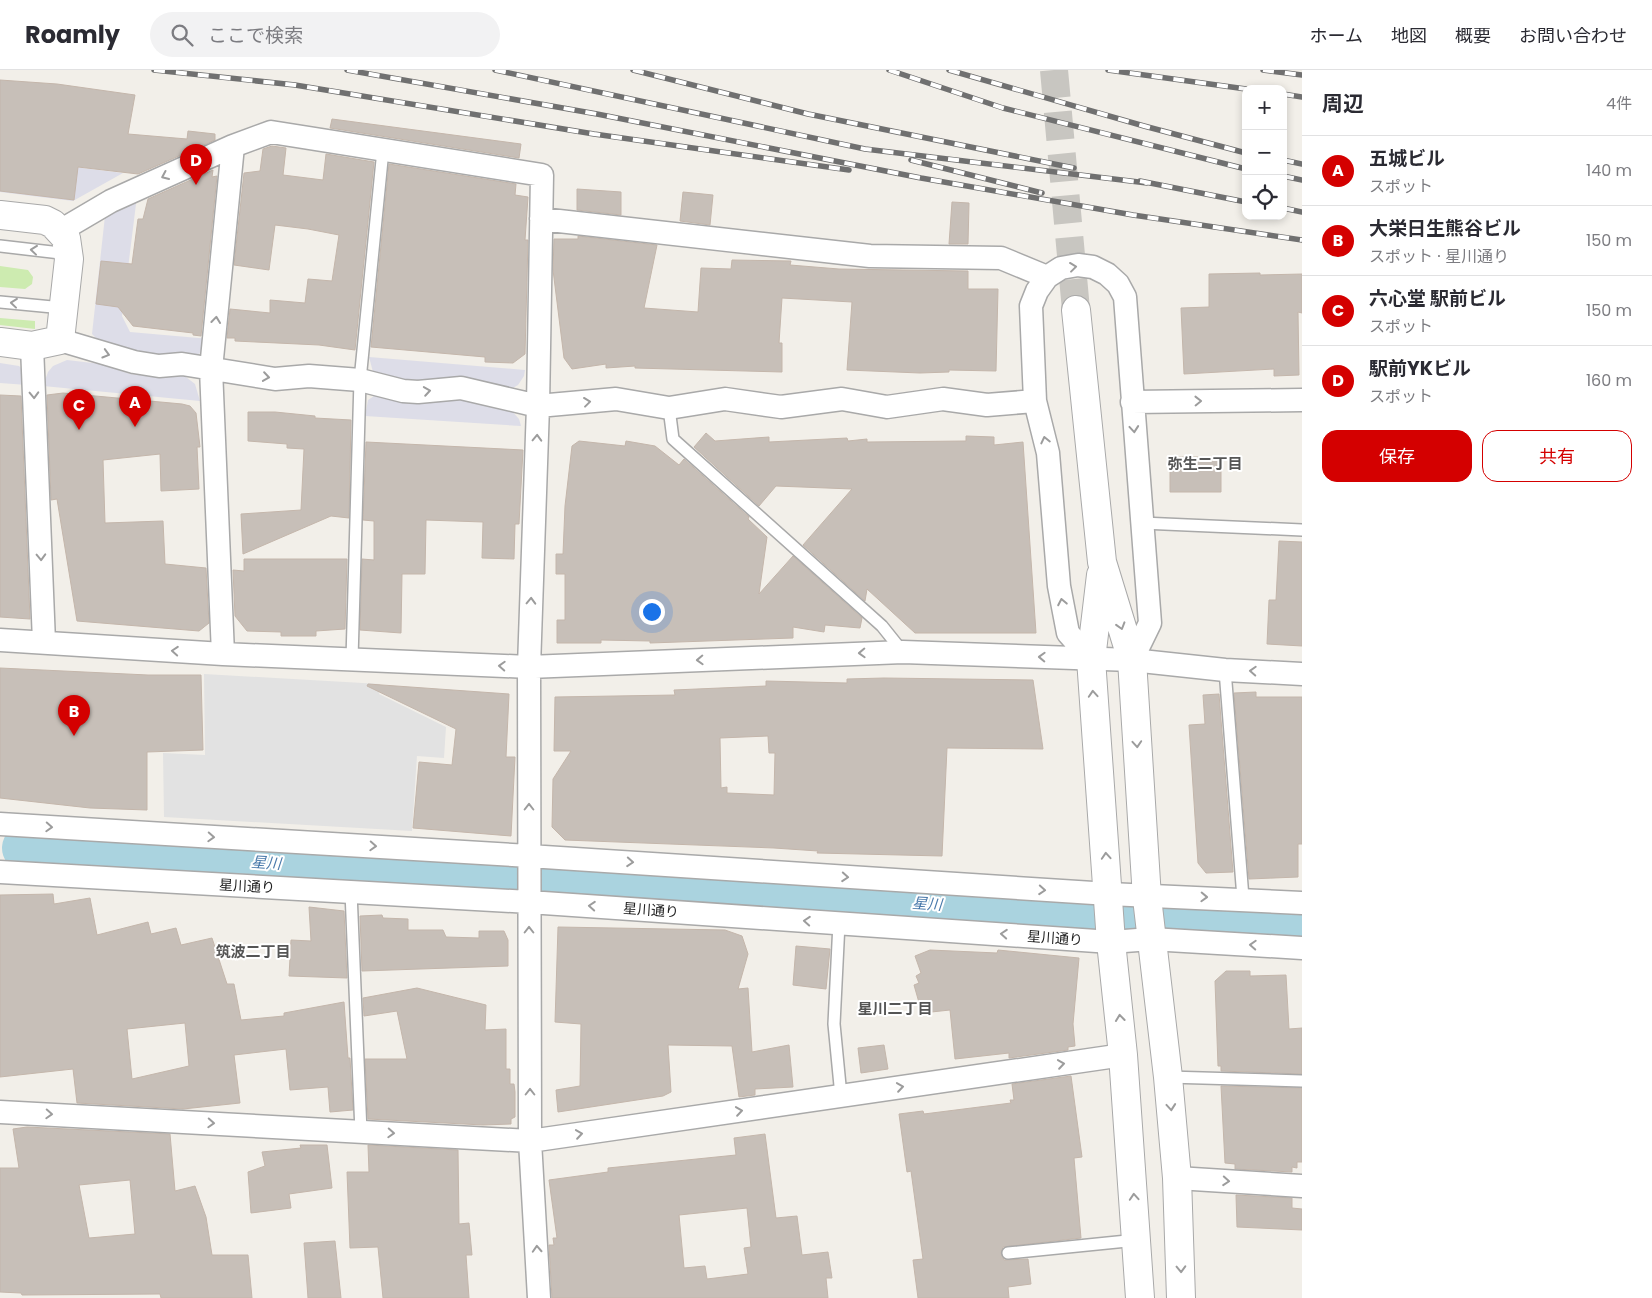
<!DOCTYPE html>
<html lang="ja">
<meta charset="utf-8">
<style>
:root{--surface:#fff;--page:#f2f2f3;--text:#2b2b33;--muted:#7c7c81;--line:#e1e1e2;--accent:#d40000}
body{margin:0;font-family:Poppins,"Noto Sans JP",sans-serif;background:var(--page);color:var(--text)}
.controls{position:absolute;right:15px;top:15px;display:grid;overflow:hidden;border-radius:10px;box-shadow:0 2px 8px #0003}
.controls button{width:45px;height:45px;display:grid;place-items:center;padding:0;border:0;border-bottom:1px solid var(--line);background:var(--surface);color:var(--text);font:25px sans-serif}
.you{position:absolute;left:651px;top:541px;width:18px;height:18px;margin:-12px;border:4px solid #fff;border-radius:50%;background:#1a73e8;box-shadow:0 0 0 8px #1a73e833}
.badge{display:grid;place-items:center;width:32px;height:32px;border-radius:50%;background:var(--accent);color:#fff;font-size:16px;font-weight:700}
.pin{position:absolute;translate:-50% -41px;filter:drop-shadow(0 1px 2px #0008)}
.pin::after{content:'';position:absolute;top:26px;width:18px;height:15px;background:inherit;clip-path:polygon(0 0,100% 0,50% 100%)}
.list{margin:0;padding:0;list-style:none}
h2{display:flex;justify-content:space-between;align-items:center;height:65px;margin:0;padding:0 20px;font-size:21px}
h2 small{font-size:16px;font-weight:400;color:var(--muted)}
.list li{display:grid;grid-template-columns:32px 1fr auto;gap:15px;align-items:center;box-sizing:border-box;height:70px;padding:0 20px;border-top:1px solid var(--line)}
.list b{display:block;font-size:19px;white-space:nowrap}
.list p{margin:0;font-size:16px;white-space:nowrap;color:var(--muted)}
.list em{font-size:16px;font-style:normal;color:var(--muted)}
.actions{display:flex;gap:10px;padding:15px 20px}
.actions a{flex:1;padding:11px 0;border:1px solid var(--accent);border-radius:15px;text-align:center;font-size:18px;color:var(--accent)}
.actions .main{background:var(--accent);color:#fff}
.icon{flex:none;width:28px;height:28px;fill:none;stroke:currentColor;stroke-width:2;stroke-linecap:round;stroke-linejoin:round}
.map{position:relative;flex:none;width:1302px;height:1228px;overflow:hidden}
header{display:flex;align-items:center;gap:30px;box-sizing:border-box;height:70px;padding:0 25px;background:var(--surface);border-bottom:1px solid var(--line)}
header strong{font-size:24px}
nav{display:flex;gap:28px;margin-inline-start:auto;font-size:18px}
.search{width:350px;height:45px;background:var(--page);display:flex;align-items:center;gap:12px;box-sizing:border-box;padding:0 18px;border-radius:28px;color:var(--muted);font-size:19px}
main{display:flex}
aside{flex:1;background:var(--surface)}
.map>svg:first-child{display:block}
.grass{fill:#cdebb0}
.parking{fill:#e2e2e2}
.plaza{fill:#dddde8}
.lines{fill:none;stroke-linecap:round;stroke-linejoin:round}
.river{stroke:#aad3df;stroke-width:48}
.building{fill:#c7bfb8;stroke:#c4b6ab;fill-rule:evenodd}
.tertiary-tunnel{stroke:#c8c6c1;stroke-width:28;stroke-dasharray:28 14;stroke-linecap:butt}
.service-casing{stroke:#a9a9a9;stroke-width:14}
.minor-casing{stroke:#a9a9a9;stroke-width:25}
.tertiary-casing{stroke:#a9a9a9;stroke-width:30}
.service{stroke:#fff;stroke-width:11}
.minor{stroke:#fff;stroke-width:22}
.tertiary{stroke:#fff;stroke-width:28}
.rail-casing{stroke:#707070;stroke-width:5.5}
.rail{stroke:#fff;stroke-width:4;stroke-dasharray:11;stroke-linecap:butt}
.oneway{stroke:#9c9c9c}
.labels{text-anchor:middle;stroke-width:4;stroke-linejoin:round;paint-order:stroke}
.street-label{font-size:14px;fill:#222;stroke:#fff}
.neighbourhood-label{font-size:15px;font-weight:bold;fill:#555;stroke:#fff}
.water-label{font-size:15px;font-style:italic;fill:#4a7aab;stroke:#fff}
</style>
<header>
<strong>Roamly</strong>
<div class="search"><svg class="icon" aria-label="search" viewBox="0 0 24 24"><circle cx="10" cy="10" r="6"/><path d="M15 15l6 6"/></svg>ここで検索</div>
<nav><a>ホーム</a><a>地図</a><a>概要</a><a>お問い合わせ</a></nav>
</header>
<main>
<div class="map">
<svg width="1302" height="1228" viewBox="0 0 1302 1228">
<rect width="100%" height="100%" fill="#f2efe9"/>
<path class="grass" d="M0,196L28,200L33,207L32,214L25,219L0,217Z
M0,248L35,251V259L0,255Z"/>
<path class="parking" d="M204,604L380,614L379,624L446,657L444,688L417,686L412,761L164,747L163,683L205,685Z"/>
<path class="plaza" d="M0,88L123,103L73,131L0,122Z
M137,126L122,246L130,262L210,269L199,284L187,287L107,280L92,264L105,146Z
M369,287L525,300L524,306L518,315L511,319L417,315L373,302Z
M67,290L101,294L130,304L155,306L182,304L195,314L200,331L43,316L48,302L53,296Z
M0,293L19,296L24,301L27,315L0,313Z
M377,324L459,327L511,340L519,349L521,356L365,346L368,330Z"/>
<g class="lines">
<path class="river" d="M26,778L505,808
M553,811L1302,857"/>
</g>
<path class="building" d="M0,10L57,14L135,25L128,64L187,69L188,61L215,64V70L138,104L78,97L74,130L0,121Z
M332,49L521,74L519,88L330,58Z
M272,76L286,78L283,105L323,110L326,84L374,92L355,280L319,275L235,271V268H227L230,239L270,243V230L305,233L308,209L332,211L339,165L308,159L275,155L269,200L234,195L244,103L260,101L263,79Z
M389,94L516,114L515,125L528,127L525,170H528L525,284L513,293L485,292V287L371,277Z
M213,100L212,107L217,106L201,266L193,265V263L133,256L118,237L96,234L101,191L132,194L138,149H143L148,129Z
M577,119L621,122V145L577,140Z
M683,122L713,125L710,155L680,151Z
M952,132L969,133L968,174H949Z
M578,166L657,175L644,238L698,242L701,198L731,199L732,190L791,191L790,195L839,199L968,201V219H998L996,301L949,300V302L920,303L847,300L852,232L782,228L779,273H782V302L635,298V296L606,298V294L572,299L564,288L553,200L554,169H578Z
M1260,203V205L1302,204V243L1298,242L1299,305L1274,306V299L1184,304L1181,238L1209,237V204Z
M63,323L182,334L190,336L196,343L200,377H197L199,419L161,421L160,384L103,390L105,453L163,451L165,494L206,498L209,553L199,561L77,551L57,429L51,430L47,325Z
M0,325L21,326L30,549L0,547Z
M248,342H275L315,346V348L351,350L349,448L331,446L243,484L241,444L301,440L304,379L287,378V374L248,371Z
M706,363L715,371L769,367V372L847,368L848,371L867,369V372L966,371V366L994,367V375L1023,372L1036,563H915L867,519L865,531L803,475L852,419L776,416L759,436L694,377Z
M579,371L625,376L626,371L655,376L679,395L684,389L749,447L748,449L767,467L759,524L793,486L862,548L860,558L825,555L824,562L793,557V568L650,573V571L601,570V573H557V550H565V504H556V484H563L565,436L572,376Z
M366,372L523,380L519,454H515L514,489L482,488L483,452L426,450L425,504H402L401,563L360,560L362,489L374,490V451L363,450Z
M1170,387H1221V422H1170Z
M1279,471L1302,472V576L1267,574L1269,530H1276Z
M244,489H347L345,559L316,561V566H281V562L247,561L235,546L233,500L244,501Z
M0,598L148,605H201L203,680L147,682V740L90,738L0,728Z
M884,608L1033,610L1043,679L947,678L942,786L817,783L818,781L774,778L565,770L552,757L553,709L571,681H554L555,627L675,625L674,620L766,616V611L847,613V609ZM768,666L769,683H775L774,725L727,723V717L721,718L720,668Z
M368,614L509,624L506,687H515L511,766L413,758L419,692L452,695L456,659L367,616Z
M1256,622V627H1302V774H1298V807L1249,809L1234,623Z
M1219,624L1233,802L1206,803L1198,793L1189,655L1205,654L1203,625Z
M53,824L54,834L90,828L97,865L148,852L151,864L176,858L181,875L212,868L227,914H234L241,950L284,946V943L344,932L348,988H350L353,1040L330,1042L328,1017L290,1020L286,979L234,985L240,1033L183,1039L77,1033L73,999L0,1007V825ZM185,953L189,996L132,1009L127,959Z
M309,837L344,841L347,908L289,906L291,870L311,871Z
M382,845L383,848L408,849V860H443L446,867L479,868V861H504L508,870V896L362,901L360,846Z
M558,857L725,860L742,866L748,884L738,919L748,918L752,982L789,975L793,1017L755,1019V1025L739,1027L732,976L668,975L671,1022L663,1026L558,1042L556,1020L580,1016L581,954L555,952Z
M796,876L830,879L826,919L793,915Z
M930,880L997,883L998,880L1079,888L1073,954L1075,976L1068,977V980L1009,988V983L955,989L950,940L922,943L914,915L919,913L916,906L921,903L915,886Z
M1226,901H1250V906L1286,905L1289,959L1302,958V1004L1221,1001V996H1218L1215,911Z
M417,918L486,935L485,960L506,959V999H510V1014H514L515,1022V1047L511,1049V1054L483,1055L368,1049L365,989H407L397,941L364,946L363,928Z
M884,975L888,999L861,1003L858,978Z
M1071,1006L1082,1087L1074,1088L1081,1168L1003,1177L1001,1183L1004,1190L1028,1189L1031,1214L1008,1217L1009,1228H918L913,1190L923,1189L911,1101L907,1102L899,1044L923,1041L924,1044L1011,1033L1010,1030H1014L1012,1014Z
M1221,1016L1302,1018V1092H1297V1098L1292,1097V1102L1235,1099V1094L1225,1093Z
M27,1057L170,1064L175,1121L195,1116L206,1147L212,1185H248L252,1228H161L160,1224L22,1225L21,1223L0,1222V1098H19L13,1059ZM130,1110L135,1164L89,1168L79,1115Z
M765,1064L776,1148L797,1146L802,1185L828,1182L832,1208H826L828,1228H552L549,1175H554L553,1168H557L549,1110L608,1102V1098L736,1085L734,1068ZM747,1138L751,1177L744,1178L748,1204L707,1209L705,1196L684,1198L679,1145Z
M300,1075H327L332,1118L289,1124L291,1138L251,1143L248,1102L265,1096L262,1082L301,1078Z
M368,1075L458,1080L459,1154L469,1153L472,1185H466L469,1228H383L378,1177L350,1178L347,1102H369Z
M1236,1125L1292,1128V1138L1302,1139V1160L1237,1157Z
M335,1171L341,1228H308L304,1173Z"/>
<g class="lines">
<path class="tertiary-tunnel" d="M1054,0L1076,240"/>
<defs>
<path id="service" d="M0,176L69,184
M0,232L63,238
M669,338L673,369L882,556L902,581
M1142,453L1302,460
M352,589L360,310L383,80
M1225,600L1243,828
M351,822L361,1062
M839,853L834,954L841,1026
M1168,1007L1302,1011
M1008,1183L1137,1170"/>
<path id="minor" d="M233,76L271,62L542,105L538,336L529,597L530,1071L539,1228
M541,149L870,186L1001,188L1047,207
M60,161L111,131L233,76L211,299L223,584
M60,270L134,292L159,296L182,294L275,309L309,306L360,310L403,321L418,322L461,318L538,336L616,329L669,338L725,329L781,337L842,329L887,337L943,329L987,335L1035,331
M32,276L44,572
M1132,332L1302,330
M0,570L223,584L529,597L903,582L1132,590L1225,600L1302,604
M1091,589L1068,563L1059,516L1048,383L1035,331L1031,236L1037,221L1047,207L1061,198L1078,195L1093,197L1107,204L1118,214L1125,227L1150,553L1132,590
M0,754L529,786L1109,824L1302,833
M0,802L529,832L1111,872L1151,869L1302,878
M0,1042L530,1071L1123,985
M1177,1108L1302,1116"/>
<path id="tertiary" d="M0,145L45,150L53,154L66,168L69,189L60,270L32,276L0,272
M1076,240L1102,492L1132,590L1147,828L1168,1007L1177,1108L1181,1228
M1101,505L1091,589L1111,872L1123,985L1140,1228"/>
</defs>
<use href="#service" class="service-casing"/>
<use href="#minor" class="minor-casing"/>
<use href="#tertiary" class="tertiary-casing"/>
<use href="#service" class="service"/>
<use href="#minor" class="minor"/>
<use href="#tertiary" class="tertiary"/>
<defs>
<path id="rail" d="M154,0L295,15L594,64L849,100
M347,0L597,44L921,108L1133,145L1302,170
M495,0L865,79L1147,113
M633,0L808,44L1074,98
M889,0L1003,38L1246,99
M949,0L1144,56L1246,83
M1108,0L1246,19
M1263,0L1302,5
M1283,24L1302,27
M911,90L1042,123
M1283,90L1302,94
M1283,106L1302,110
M1140,111L1246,132
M1283,138L1302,142"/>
</defs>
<use href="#rail" class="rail-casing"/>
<use href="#rail" class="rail"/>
</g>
<defs><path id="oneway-chevron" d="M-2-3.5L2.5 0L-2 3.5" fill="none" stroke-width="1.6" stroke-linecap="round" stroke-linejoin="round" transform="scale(1.25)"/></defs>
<g class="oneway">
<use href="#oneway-chevron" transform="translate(165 106) rotate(156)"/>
<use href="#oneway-chevron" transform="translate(34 180) rotate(-174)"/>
<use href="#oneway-chevron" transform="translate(1073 197) rotate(-7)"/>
<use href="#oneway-chevron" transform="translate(14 233) rotate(-174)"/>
<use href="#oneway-chevron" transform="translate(216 250) rotate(-84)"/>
<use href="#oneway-chevron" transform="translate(106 284) rotate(16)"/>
<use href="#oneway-chevron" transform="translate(266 307) rotate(8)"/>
<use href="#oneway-chevron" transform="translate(427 321) rotate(-9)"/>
<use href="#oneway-chevron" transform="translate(34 325) rotate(88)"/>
<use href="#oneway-chevron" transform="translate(1198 331) rotate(-1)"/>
<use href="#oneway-chevron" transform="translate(587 332) rotate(-7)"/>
<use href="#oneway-chevron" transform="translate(1134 359) rotate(85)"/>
<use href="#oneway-chevron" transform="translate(537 368) rotate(-88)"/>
<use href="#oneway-chevron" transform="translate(1045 370) rotate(-103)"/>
<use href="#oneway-chevron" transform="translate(41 487) rotate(88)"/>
<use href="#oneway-chevron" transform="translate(531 531) rotate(-88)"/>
<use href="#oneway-chevron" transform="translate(1062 532) rotate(-101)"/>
<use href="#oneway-chevron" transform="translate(1121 556) rotate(73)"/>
<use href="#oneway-chevron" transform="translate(175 581) rotate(-176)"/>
<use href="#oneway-chevron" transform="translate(862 583) rotate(178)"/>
<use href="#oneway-chevron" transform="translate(1042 587) rotate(-178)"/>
<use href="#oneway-chevron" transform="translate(700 590) rotate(178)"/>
<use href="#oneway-chevron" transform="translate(502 596) rotate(-177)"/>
<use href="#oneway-chevron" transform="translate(1253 601) rotate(-177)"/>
<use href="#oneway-chevron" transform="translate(1093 624) rotate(-94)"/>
<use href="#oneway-chevron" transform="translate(1137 674) rotate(86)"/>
<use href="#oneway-chevron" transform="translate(529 737) rotate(-90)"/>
<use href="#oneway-chevron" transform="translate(49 757) rotate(3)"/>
<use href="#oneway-chevron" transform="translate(211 767) rotate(3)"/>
<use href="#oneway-chevron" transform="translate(373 776) rotate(3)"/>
<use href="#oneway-chevron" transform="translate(1106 786) rotate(-94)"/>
<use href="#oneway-chevron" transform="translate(630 792) rotate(4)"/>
<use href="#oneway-chevron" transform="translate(845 807) rotate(4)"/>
<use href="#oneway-chevron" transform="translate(1042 820) rotate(4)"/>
<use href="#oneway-chevron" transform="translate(1204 827) rotate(2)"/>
<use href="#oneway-chevron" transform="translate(592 836) rotate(-176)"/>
<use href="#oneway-chevron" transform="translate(807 851) rotate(-176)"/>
<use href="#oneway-chevron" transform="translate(529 860) rotate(-90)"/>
<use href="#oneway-chevron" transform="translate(1004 864) rotate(-176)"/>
<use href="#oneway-chevron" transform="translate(1253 875) rotate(-177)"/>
<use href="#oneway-chevron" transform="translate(1120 948) rotate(-96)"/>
<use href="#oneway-chevron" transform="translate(1061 994) rotate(-8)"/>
<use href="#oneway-chevron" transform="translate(900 1017) rotate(-8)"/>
<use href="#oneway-chevron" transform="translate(530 1022) rotate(-90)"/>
<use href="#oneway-chevron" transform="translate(1171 1037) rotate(85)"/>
<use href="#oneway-chevron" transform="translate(739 1041) rotate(-8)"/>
<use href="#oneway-chevron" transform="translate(49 1044) rotate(3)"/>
<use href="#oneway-chevron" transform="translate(211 1053) rotate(3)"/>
<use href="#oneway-chevron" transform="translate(391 1063) rotate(3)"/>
<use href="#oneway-chevron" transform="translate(579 1064) rotate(-8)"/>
<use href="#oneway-chevron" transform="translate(1226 1111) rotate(4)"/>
<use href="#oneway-chevron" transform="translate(1134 1127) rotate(-94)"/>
<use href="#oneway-chevron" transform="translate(537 1179) rotate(-93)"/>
<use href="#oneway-chevron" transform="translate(1181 1199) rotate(88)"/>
</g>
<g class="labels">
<g class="street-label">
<text transform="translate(247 816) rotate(3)" y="5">星川通り</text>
<text transform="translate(651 840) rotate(4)" y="5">星川通り</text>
<text transform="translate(1055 868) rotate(4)" y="5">星川通り</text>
</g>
<g class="neighbourhood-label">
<text x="1205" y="399">弥生二丁目</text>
<text x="253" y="887">筑波二丁目</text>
<text x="895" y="944">星川二丁目</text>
</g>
<g class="water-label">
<text transform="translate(266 793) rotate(4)" y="5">星川</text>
<text transform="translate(927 834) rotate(4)" y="5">星川</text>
</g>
</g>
</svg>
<div class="controls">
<button>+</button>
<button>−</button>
<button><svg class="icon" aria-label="locate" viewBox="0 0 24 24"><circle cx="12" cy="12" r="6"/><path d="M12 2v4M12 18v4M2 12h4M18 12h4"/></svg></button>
</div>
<div class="you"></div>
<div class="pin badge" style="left:135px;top:357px">A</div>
<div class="pin badge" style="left:74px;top:666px">B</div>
<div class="pin badge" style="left:79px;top:360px">C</div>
<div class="pin badge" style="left:196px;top:115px">D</div>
</div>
<aside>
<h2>周辺<small>4件</small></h2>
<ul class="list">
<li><span class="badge">A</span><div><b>五城ビル</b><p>スポット</p></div><em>140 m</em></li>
<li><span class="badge">B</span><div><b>大栄日生熊谷ビル</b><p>スポット · 星川通り</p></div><em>150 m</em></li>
<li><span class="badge">C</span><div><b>六心堂 駅前ビル</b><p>スポット</p></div><em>150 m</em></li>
<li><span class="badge">D</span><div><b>駅前YKビル</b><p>スポット</p></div><em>160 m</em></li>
</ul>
<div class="actions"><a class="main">保存</a><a>共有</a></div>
</aside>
</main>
